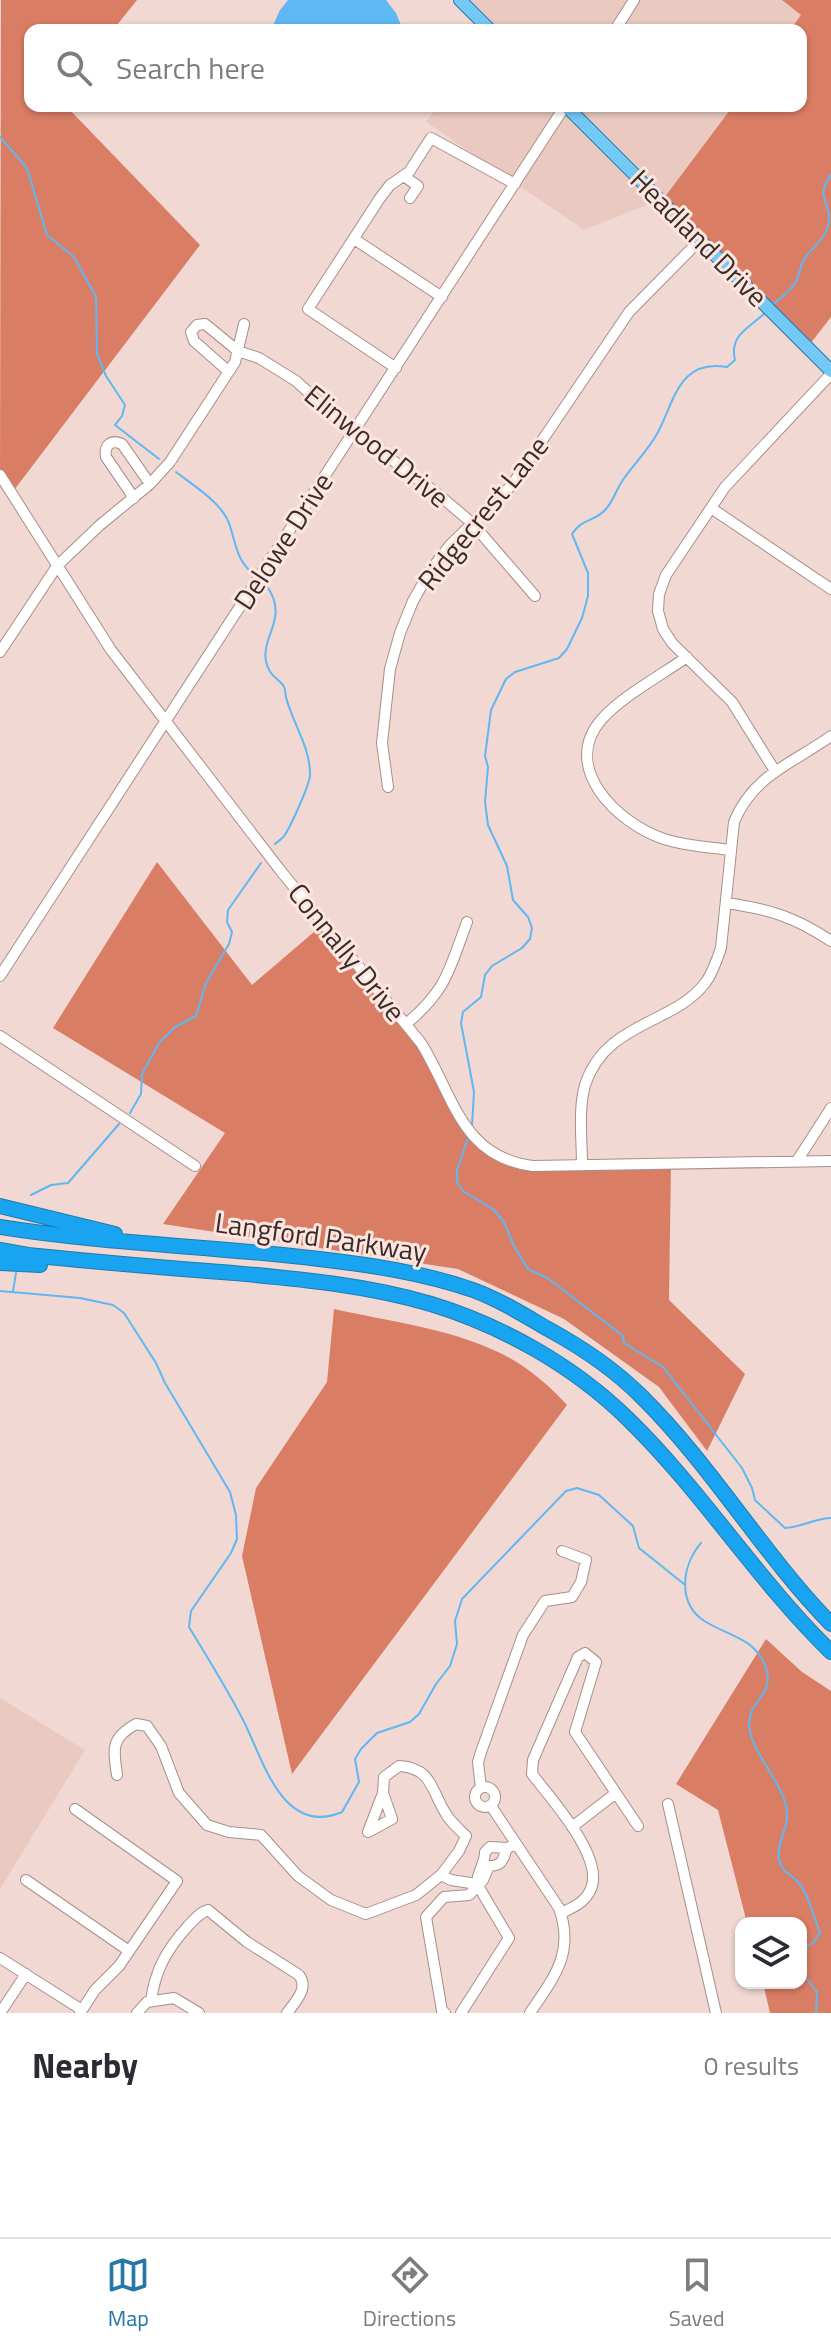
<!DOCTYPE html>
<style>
:root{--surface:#fff;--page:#f2f2f3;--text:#2b2b33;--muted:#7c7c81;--line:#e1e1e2;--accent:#2776a8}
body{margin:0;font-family:"Titillium Web",sans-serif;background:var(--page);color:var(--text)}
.controls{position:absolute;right:24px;bottom:24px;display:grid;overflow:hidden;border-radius:16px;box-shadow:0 2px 6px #0004}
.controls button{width:72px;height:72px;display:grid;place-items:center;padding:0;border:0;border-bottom:2px solid var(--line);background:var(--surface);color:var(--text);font:40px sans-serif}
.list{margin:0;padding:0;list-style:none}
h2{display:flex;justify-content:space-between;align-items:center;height:104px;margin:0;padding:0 32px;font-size:34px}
h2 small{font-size:26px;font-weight:400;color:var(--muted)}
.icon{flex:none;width:44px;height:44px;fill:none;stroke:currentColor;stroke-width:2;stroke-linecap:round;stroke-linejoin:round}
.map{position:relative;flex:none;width:831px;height:2013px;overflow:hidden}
.search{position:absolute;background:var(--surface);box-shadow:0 2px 6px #0004;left:24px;right:24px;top:24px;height:88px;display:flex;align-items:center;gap:20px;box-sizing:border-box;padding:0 28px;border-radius:16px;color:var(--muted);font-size:30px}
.sheet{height:224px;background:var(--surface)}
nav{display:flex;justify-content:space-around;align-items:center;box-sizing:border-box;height:112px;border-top:2px solid var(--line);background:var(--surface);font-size:22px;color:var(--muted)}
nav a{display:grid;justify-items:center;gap:4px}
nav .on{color:var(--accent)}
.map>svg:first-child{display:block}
.built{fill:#e9c9c0}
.forest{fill:#da7d65}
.water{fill:#5fb7f4}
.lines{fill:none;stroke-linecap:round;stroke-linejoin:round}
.stream{stroke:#5fb7f4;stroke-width:2}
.minor-casing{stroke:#a6908a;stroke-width:12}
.major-casing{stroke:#237bab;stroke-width:14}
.highway-casing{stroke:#237bab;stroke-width:16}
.minor{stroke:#fff;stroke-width:10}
.major{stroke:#74c8f6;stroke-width:12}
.highway{stroke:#18a4f0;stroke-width:14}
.labels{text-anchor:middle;stroke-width:6;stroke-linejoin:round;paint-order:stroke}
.street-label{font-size:28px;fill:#372e2b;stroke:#fee5df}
</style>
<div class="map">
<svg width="831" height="2013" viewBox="0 0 831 2013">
<rect width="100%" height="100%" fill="#f1d8d2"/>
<path class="built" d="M461,0H782L801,15L790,30H492Z
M438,106H733L664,198L584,230L426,122Z
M0,1698L85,1750L0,1889Z"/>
<path class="forest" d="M1,0H137L113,30H30V106H66L200,245L8,498L0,485Z
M782,0H831V317L810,344L664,198L733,106H801V30H790L801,15Z
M157,862L252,985L321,926L409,1031L445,1090L473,1144L519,1167L671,1161L669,1300L745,1374L707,1451L659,1387L564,1319L458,1269L163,1224L225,1133L53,1028Z
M334,1309C387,1321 448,1328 498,1352C524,1364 548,1384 567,1405L292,1774L242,1556L256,1488L327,1382Z
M766,1639L802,1672L831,1691V2013H770L763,1983H801V1923H747L718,1810L676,1784Z"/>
<path class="water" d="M288,0H386L396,13L403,30H271L280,10Z"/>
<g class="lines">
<path class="stream" d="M0,137L27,168L47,235L74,257L96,297L97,354L106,376L125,405L122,416L115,425L159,459
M772,305C779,299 790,292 795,283C800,276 800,266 804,259C812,247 827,238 829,222C831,201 814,197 831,175
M176,472C194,486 223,503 230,526C237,548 236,559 255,576
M266,585C290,617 261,636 266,661C268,674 276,677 283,685C286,689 285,693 286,697C292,722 310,746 310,774C311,782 290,828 284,836C283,838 277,842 275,844
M130,1113L141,1094L142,1074L159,1043L175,1027L196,1016L206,983L229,944L232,932L227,922L228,910L261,863
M472,1125L474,1092L461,1023L463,1012L481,997L485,975L492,966L522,948L530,939L532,928L528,917L513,900L507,866L488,825L485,802L488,767L485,756L491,710L506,679L515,672L559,658L567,649L582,618L588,596V573L572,534C582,518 595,522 606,509C614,500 617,487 625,477C636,462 649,449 658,432C675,400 679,359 727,367L735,360C729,335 749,328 765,313
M469,1135L457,1170V1182L463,1191L493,1209L504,1222L514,1246L528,1269L549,1279L623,1336L624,1343L663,1367L742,1468L752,1488L755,1500
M31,1195L51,1185L68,1183L119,1124
M0,1291L80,1298L113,1305L124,1313L156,1363L165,1383L230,1492L236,1515L237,1539L231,1553L191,1611L189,1627C207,1657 226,1687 242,1718C262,1755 281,1838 342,1812L359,1782L355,1759L361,1749L377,1733L410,1722L419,1714L436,1684L450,1666L457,1644L455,1621L462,1599L566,1491L577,1488L599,1495L633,1526L639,1548L684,1584
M13,1291L16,1273
M756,1501L785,1528C803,1527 815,1518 831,1518
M701,1543C682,1565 676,1604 706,1622C727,1635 753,1638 764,1663C778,1694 749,1699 749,1724C750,1751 780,1779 786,1806C791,1826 776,1841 779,1860C781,1872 791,1874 798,1882C809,1895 813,1916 820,1932L814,1942L801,1950
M801,1972L817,1992L816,2013"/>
<defs>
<path id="minor" d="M615,30L634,0
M409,172L405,177L418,186L410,198
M354,239L442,297
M396,368L308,309L380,198L390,185L409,172L431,138L515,184
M228,371L194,341L191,332L197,325L205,324L238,351L259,358L296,381L340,421L439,495L472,523L535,596
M0,475L111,650L280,870L421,1043C454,1096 461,1157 533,1166L831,1161
M134,498L106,457C104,445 111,439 122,444L150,484
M711,508L831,589
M0,652L57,566L100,525L150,484L170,462L235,362L244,324
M687,657C663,674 621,697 602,719C559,767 618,824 664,839C685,846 709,847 731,850
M775,771L732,702L672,643L663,629L658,611L659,594L666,575L725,487L831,374
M388,787L382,743L390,669L400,633L413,601L430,571L450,545L512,485L629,312L700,240
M726,903C769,909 795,917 831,941
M0,976L565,106
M406,1024C447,990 449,970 467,922
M0,1036L195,1166
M797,1161L831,1108
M582,1165C582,1139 578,1110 585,1085C606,1021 674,1025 706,982C713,972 717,960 721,948L734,822C753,775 792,764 831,736
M117,1775C113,1748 111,1738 136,1724L147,1726L161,1746L179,1793L207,1825L229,1832L261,1835L298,1876L331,1900L366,1914L416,1895L441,1875L451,1880L477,1884
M475 1797a10 10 0 1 1 20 0a10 10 0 1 1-20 0Z
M481,1788L478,1762L481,1752L523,1635L545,1601L572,1597L581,1582L586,1560L562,1551
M668,1804L716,2013
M491,1806L559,1908C575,1953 554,1977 530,2013
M75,1809L177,1881L119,1966L95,1990L80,2013
M572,1827L616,1793
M368,1832L392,1819L383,1793L384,1777L399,1766C434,1768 431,1793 448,1817C453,1824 460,1830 466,1836L459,1851L441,1875
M368,1832L383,1793
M26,1880L129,1951
M561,1913C572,1908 584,1903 590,1891C607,1859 550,1798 532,1774L533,1760L578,1657L585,1653L596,1662L575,1732L638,1826
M0,1958L82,2010
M151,2001C155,1970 167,1949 188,1926C195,1919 199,1913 208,1910L247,1942L299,1975C309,1988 296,2001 287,2013
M0,2013L26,1974
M137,2013L147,2002L174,1998L199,2013
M445,2013L442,2011L426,1917L444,1897L469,1895L483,1880L489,1866C503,1866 503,1859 507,1848
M461,2013L509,1938L477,1884C477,1872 485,1864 485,1852L490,1847L507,1848L516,1844"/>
<path id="major" d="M460,0L490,30
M566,106L831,371"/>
<path id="highway" d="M0,1206L115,1234
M0,1227C106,1244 213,1246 319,1259C371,1265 424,1273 473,1290C500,1300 524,1315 548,1329C581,1347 614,1369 641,1396C712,1466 762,1553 831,1624
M0,1250L28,1255C97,1262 165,1268 234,1273C300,1279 367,1285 431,1304C503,1326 574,1366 628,1419C702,1491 757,1580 831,1652
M0,1263L40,1265"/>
</defs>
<use href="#minor" class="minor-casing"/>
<use href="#major" class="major-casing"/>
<use href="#highway" class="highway-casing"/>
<use href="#minor" class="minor"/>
<use href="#major" class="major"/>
<use href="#highway" class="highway"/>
</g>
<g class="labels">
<g class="street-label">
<text transform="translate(699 238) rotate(45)" y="10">Headland Drive</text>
<text transform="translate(377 446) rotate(39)" y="10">Elinwood Drive</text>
<text transform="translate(483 513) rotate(-51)" y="10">Ridgecrest Lane</text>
<text transform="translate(283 541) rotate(-57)" y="10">Delowe Drive</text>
<text transform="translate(347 952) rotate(51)" y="10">Connally Drive</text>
<text transform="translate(321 1237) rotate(8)" y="10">Langford Parkway</text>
</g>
</g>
</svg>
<div class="controls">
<button><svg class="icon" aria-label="layers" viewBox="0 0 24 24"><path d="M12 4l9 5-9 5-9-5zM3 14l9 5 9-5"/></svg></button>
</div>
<div class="search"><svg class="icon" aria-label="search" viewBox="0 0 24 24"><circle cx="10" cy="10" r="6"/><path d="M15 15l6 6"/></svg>Search here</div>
</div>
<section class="sheet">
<h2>Nearby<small>0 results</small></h2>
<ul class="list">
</ul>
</section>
<nav>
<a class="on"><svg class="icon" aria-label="map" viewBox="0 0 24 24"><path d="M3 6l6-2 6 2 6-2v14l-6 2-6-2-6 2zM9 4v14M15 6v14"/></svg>Map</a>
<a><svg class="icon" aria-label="directions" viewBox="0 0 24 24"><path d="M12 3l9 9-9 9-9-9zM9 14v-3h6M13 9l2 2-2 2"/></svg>Directions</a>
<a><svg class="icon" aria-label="saved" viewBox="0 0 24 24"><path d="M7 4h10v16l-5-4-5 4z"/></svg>Saved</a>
</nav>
